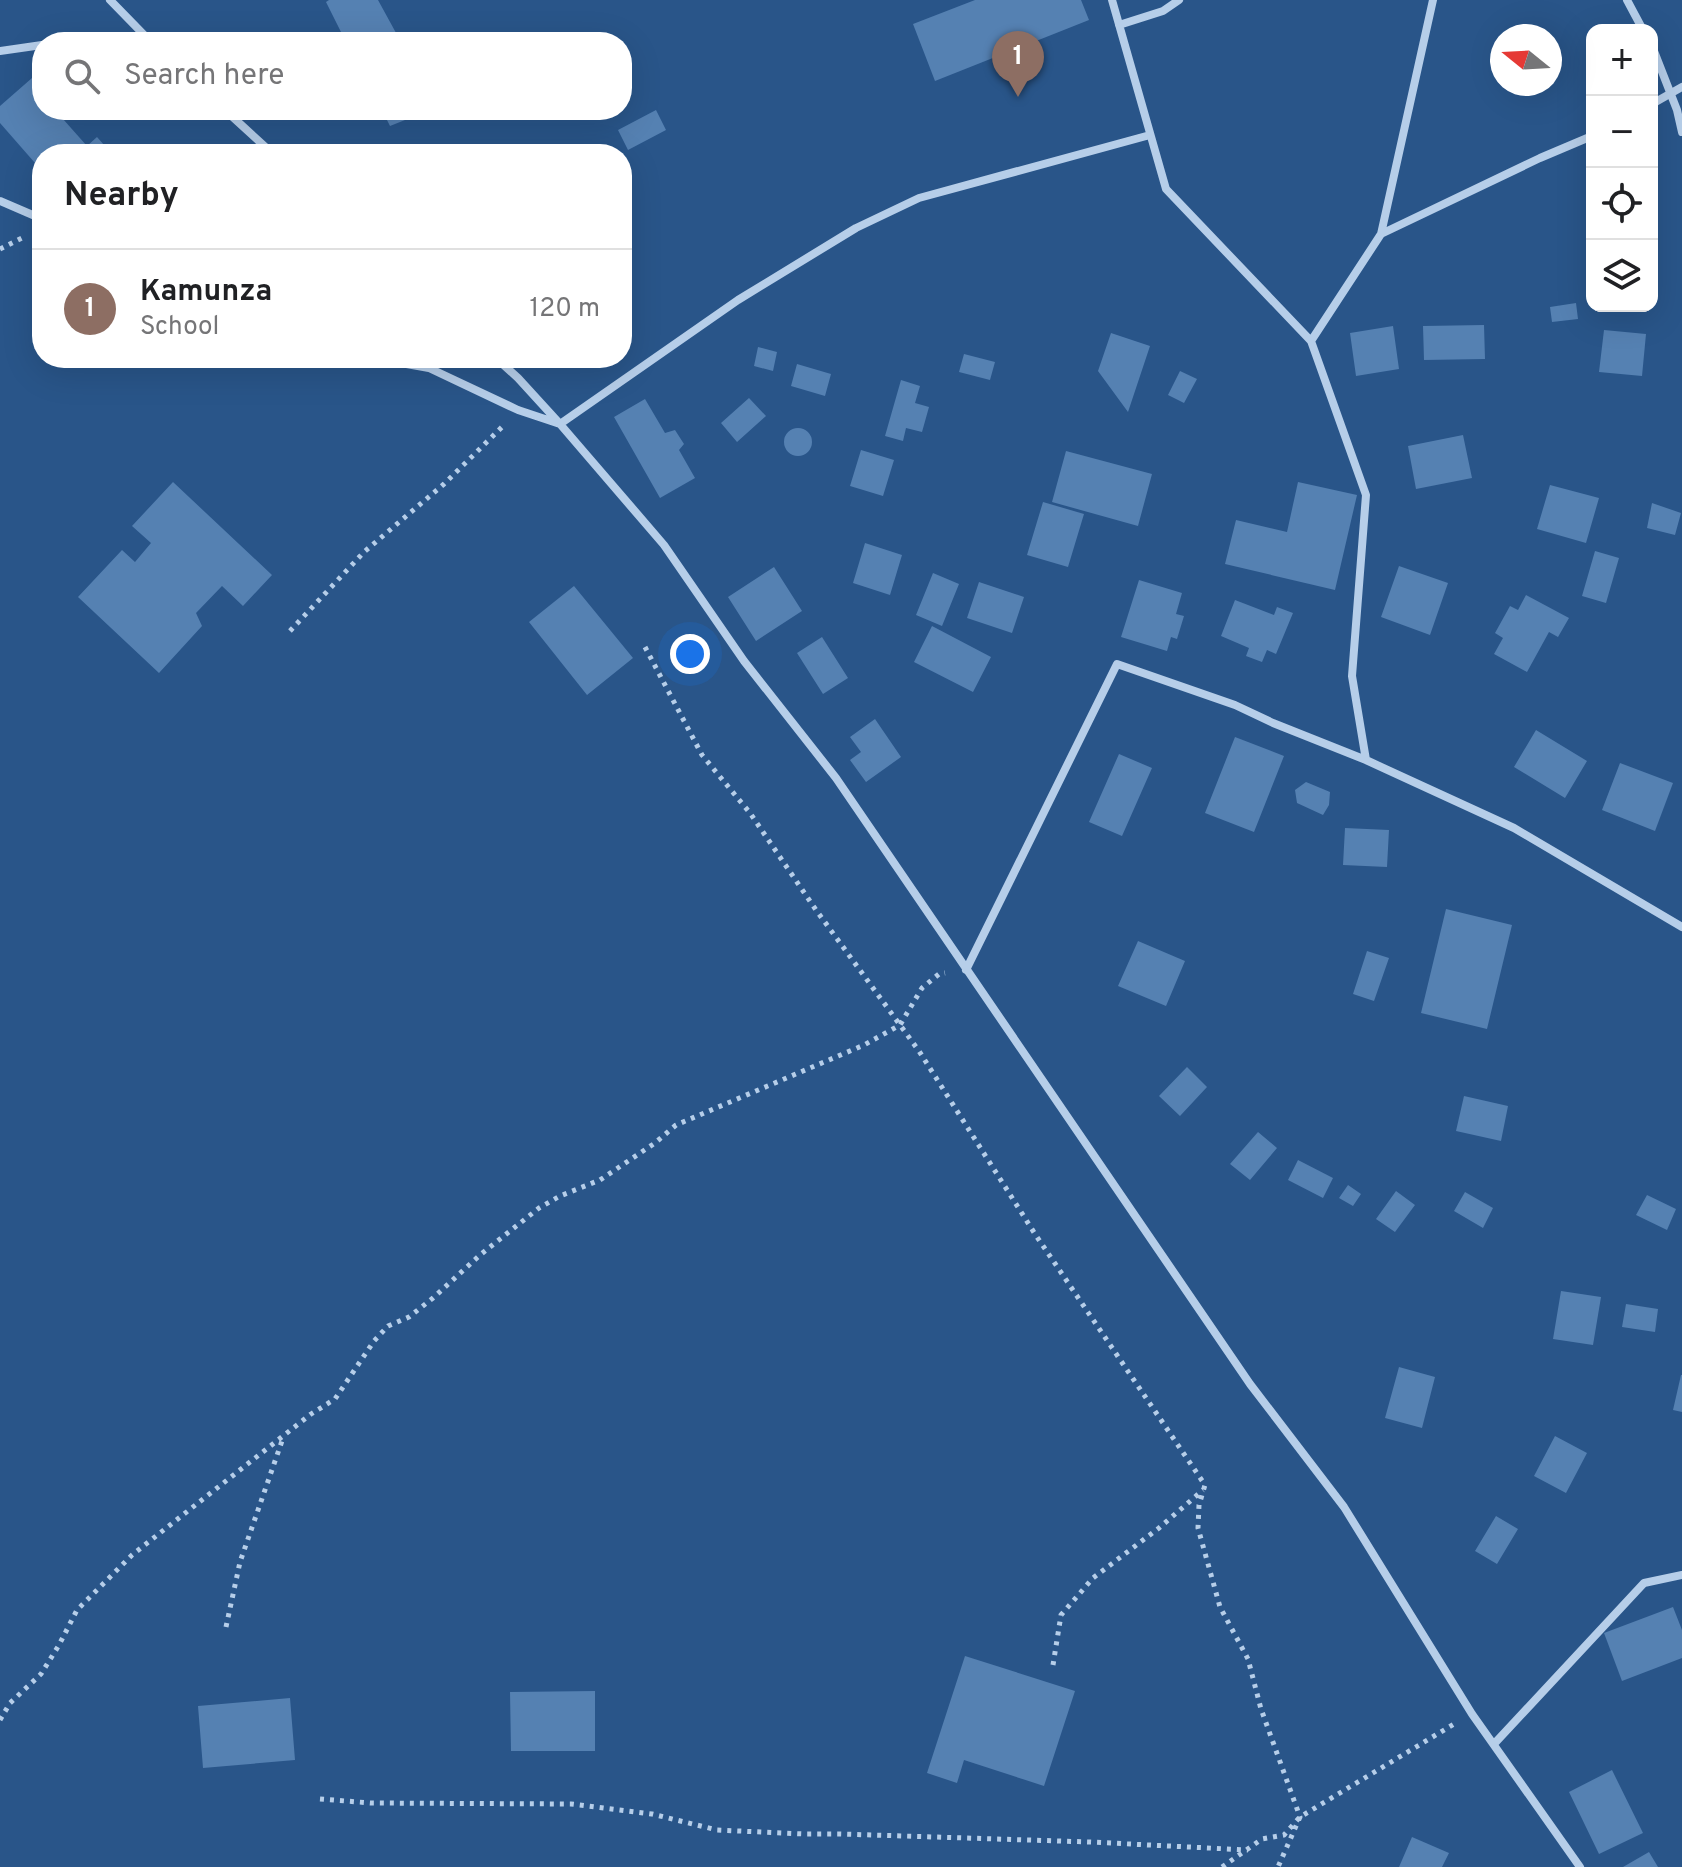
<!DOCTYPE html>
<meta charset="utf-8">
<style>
:root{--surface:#fff;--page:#f6f6f6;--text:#202124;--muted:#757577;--line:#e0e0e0;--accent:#d93025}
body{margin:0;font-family:Overpass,sans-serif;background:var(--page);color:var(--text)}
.controls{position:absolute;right:24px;top:24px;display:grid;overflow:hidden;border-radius:16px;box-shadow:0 8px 32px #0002}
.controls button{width:72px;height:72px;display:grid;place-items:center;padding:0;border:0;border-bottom:2px solid var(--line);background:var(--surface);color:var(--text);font:40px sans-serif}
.compass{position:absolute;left:1490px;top:24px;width:72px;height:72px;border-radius:50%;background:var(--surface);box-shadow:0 8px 32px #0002;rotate:288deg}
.you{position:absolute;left:690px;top:654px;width:28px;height:28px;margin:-20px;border:6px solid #fff;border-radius:50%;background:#1a73e8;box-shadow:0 0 0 12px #1a73e833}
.badge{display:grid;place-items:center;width:52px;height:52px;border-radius:50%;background:var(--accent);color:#fff;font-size:26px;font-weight:700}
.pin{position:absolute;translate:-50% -66px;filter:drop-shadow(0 2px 4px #0008)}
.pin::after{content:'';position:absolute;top:42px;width:28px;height:24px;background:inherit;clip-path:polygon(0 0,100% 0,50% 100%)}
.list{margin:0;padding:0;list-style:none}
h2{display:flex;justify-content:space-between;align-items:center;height:104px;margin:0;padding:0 32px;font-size:34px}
h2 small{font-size:26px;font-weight:400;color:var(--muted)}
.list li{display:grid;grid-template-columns:52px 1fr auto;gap:24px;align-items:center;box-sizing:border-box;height:120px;padding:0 32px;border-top:2px solid var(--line)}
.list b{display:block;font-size:30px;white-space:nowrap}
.list p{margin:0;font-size:26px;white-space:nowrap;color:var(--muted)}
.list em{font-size:26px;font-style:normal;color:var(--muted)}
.icon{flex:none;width:44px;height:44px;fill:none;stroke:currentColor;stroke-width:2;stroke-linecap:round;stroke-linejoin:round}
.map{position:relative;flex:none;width:1682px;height:1867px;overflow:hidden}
.search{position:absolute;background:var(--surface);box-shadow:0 8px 32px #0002;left:32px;top:32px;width:600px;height:88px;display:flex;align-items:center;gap:20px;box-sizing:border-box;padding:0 28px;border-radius:32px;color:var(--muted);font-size:30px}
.panel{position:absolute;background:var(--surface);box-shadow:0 8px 32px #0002;left:32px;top:144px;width:600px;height:224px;border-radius:32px}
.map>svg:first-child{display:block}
.building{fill:#5581b2}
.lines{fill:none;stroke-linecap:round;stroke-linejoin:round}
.path{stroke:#b6cee9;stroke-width:5;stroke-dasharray:4 6;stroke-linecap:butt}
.minor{stroke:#b6cee9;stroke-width:8}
</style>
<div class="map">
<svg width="1682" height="1867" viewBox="0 0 1682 1867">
<rect width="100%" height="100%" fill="#295589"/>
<path class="building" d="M329,0H378L401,42H346L326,2Z
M975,0H1081L1089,20L935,81L913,24Z
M40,71L42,73V110H55L87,146L97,137L112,154H42V171L0,123V106Z
M382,110H430L390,126Z
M656,110L666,130L628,150L618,130Z
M1576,303L1578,319L1552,322L1550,307Z
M1484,325L1485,359L1424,360L1423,326Z
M1393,326L1399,369L1356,376L1350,333Z
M1604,330L1646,334L1642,376L1599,372Z
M1111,333L1150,346L1128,412L1098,371Z
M758,347L777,352L773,371L754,366Z
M964,354L995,362L990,380L959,372Z
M797,364L831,374L825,396L791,386Z
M1180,371L1197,379L1184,403L1168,395Z
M901,380L920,386L915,403L929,407L922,432L906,428L903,441L885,436Z
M749,398L766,416L737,442L721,423Z
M645,399L665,433L675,430L684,444L679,450L695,478L660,498L614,417Z
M784 442a14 14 0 1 1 28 0a14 14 0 1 1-28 0Z
M1463,435L1472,478L1416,489L1408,446Z
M861,450L894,460L883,496L850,486Z
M1066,451L1152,474L1138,526L1052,502Z
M173,482L272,575L243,606L222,586L196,613L202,626L159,673L78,597L122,550L135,562L151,543L132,526Z
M1298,482L1357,495L1335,590L1225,564L1236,520L1287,532Z
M1550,485L1599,498L1586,543L1537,529Z
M1043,502L1084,514L1068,567L1027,555Z
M1652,503L1681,513L1675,535L1647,528Z
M865,543L902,555L890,595L853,583Z
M1595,551L1619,558L1606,603L1582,596Z
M1399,566L1448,583L1430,635L1381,617Z
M774,567L802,611L756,641L728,597Z
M933,573L959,584L942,626L916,615Z
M1139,580L1182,593L1176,614L1184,616L1177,639L1171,637L1167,651L1121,637Z
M979,582L1024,597L1012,633L967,618Z
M574,586L633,658L587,695L529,622Z
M1526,595L1569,618L1558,637L1549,632L1527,672L1494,654L1503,638L1495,633L1510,606L1518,610Z
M1235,600L1274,615L1277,607L1293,613L1276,654L1267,650L1262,662L1246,656L1249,648L1221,636Z
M932,626L991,657L973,692L914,662Z
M822,637L848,678L823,694L797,653Z
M875,719L901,757L866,782L850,760L861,752L850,737Z
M1536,730L1587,761L1565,798L1514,767Z
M1235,737L1284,756L1254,832L1205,813Z
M1119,754L1152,768L1122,836L1089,822Z
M1620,763L1673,783L1655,831L1602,810Z
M1306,782L1330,792L1329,805L1323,815L1297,803L1295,790Z
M1345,828L1389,830L1387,867L1343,865Z
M1446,909L1512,925L1487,1029L1421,1013Z
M1138,941L1185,961L1166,1006L1118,986Z
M1367,951L1389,958L1374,1001L1353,994Z
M1187,1067L1207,1087L1180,1116L1159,1096Z
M1464,1096L1508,1106L1501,1141L1456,1131Z
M1258,1132L1277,1148L1250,1180L1230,1164Z
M1298,1160L1333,1178L1323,1198L1288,1180Z
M1348,1185L1361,1194L1353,1206L1339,1198Z
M1396,1191L1415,1205L1395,1232L1376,1219Z
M1465,1192L1493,1208L1483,1228L1454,1211Z
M1647,1195L1676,1209L1667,1230L1636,1215Z
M1561,1291L1601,1297L1593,1345L1553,1339Z
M1626,1304L1658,1309L1655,1332L1622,1327Z
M1399,1367L1435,1377L1422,1428L1385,1418Z
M1681,1375H1682V1412L1673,1410Z
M1555,1436L1587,1453L1566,1493L1534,1476Z
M1496,1516L1518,1529L1497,1564L1475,1551Z
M1673,1607L1682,1630V1658L1622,1681L1604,1633Z
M965,1656L1075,1691L1044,1786L964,1760L957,1783L927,1773Z
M595,1691V1751H511L510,1692Z
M290,1698L295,1760L203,1768L198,1706Z
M1612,1770L1643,1833L1599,1854L1569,1792Z
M1412,1837L1449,1853L1442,1867H1399Z
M1649,1852L1658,1867H1623Z"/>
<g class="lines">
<path class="path" d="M0,249L24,237
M290,631L364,552L444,484L504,425
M645,647L702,755L750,813L816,910L919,1051L1035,1234L1205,1485L1199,1505L1198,1528L1220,1607L1248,1659L1261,1709L1300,1817L1278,1867
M226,1627L240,1562L283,1438
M1053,1665L1061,1615L1093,1578L1159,1528L1203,1490
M0,1720L10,1703L41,1674L59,1645L77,1610L132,1555L311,1414L335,1399L374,1341L388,1326L409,1317L433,1298L480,1255L539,1208L560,1196L600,1180L655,1143L676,1125L864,1045L900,1025L922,988L939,974L945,973
M320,1799L371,1803L571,1804L652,1814L717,1830L804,1834H841L1090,1842L1248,1850
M1222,1867L1262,1839L1284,1835L1300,1817L1454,1724"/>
<path class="minor" d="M110,0L151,42
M1112,0L1166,189L1311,341L1366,495L1352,676L1366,760L1514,828L1682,927
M1627,0L1643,30
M1119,25L1163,11L1179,0
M128,42L151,41
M1652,46L1677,110L1682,132
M0,51L42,45
M1652,104L1682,87
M225,110L273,154
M0,201L42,219
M1381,234L1540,158L1592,136
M1311,341L1381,234L1433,0
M373,358L429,368L518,410L560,424L738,300L856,228L919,198L1150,135
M496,358L518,378L560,424L664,545L744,661L836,778L1250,1384L1344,1507L1472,1714L1580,1867
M966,970L1117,664L1235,705L1273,723L1366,760
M1494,1744L1644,1583L1682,1575"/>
</g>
</svg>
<div class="controls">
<button>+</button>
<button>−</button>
<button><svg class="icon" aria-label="locate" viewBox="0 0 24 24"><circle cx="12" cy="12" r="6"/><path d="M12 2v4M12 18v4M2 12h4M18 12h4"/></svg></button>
<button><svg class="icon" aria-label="layers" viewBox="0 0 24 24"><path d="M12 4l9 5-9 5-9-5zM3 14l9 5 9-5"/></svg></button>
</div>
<svg class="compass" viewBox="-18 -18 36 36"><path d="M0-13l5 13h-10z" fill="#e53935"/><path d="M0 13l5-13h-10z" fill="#757577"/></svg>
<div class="you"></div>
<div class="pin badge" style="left:1018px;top:97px;background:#8d6e63">1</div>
<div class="search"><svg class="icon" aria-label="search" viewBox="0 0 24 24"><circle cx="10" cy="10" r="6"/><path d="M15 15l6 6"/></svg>Search here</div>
<section class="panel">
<h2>Nearby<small></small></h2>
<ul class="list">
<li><span class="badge" style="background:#8d6e63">1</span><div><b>Kamunza</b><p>School</p></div><em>120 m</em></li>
</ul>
</section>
</div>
